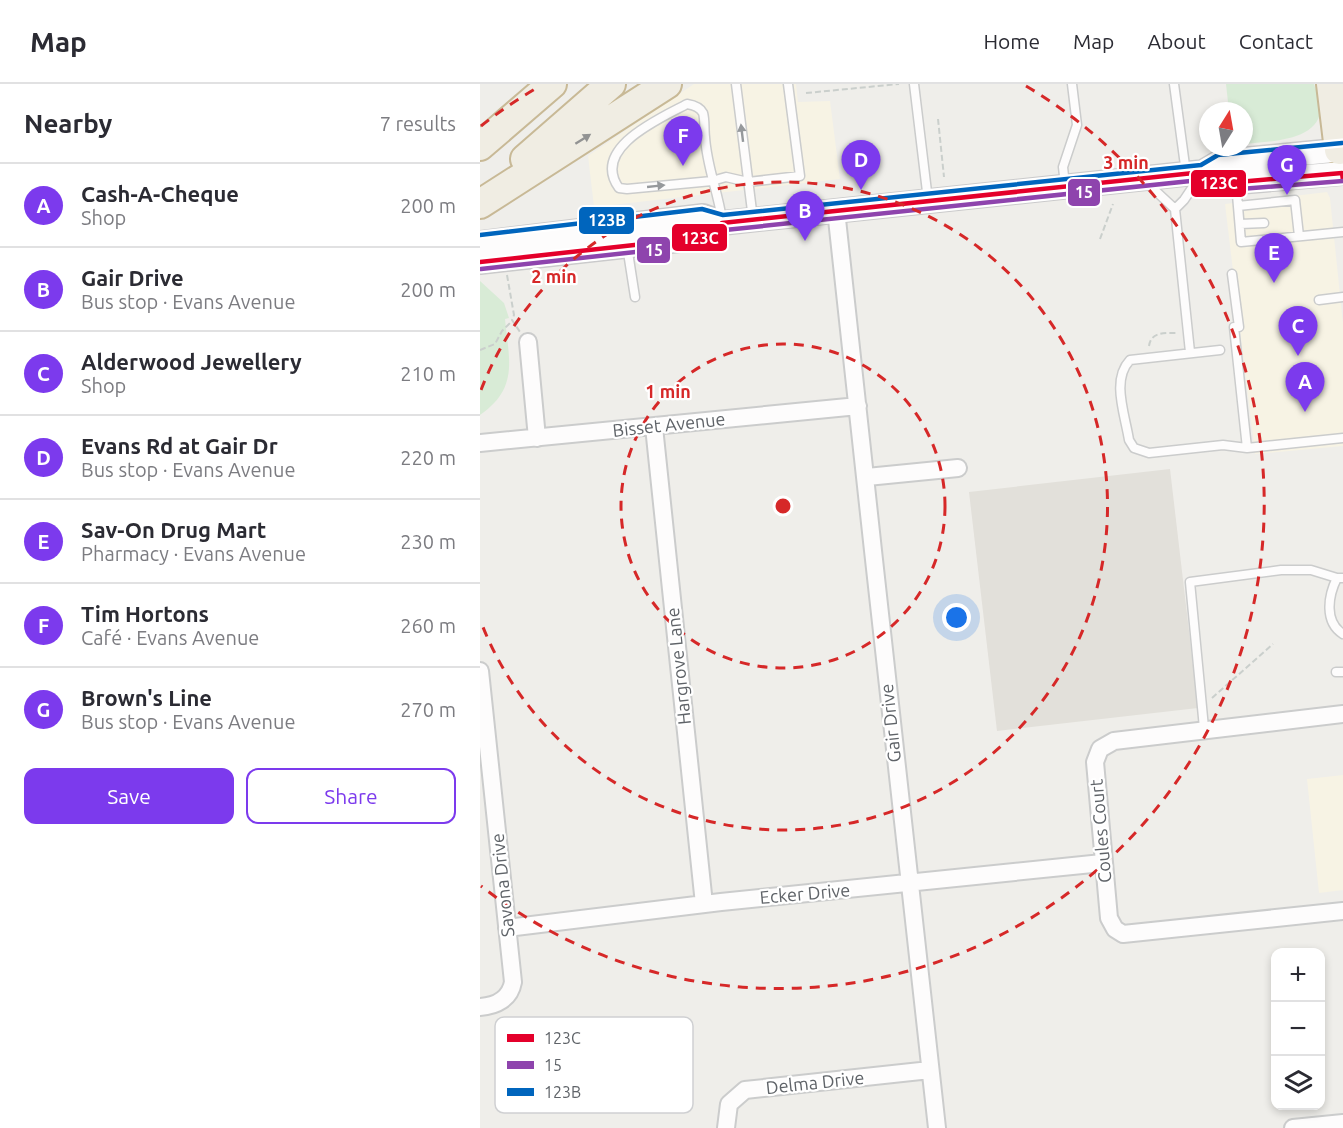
<!DOCTYPE html>
<meta charset="utf-8">
<style>
:root{--surface:#fff;--page:#f2f2f3;--text:#2b2b33;--muted:#7c7c81;--line:#e1e1e2;--accent:#7c3aed}
body{margin:0;font-family:Ubuntu,sans-serif;background:var(--page);color:var(--text)}
.controls{position:absolute;right:18px;bottom:18px;display:grid;overflow:hidden;border-radius:12px;box-shadow:0 3px 9px #0003}
.controls button{width:54px;height:54px;display:grid;place-items:center;padding:0;border:0;border-bottom:2px solid var(--line);background:var(--surface);color:var(--text);font:30px sans-serif}
.compass{position:absolute;left:719px;top:18px;width:54px;height:54px;border-radius:50%;background:var(--surface);box-shadow:0 3px 9px #0003;rotate:11deg}
.you{position:absolute;left:477px;top:534px;width:21px;height:21px;margin:-15px;border:4px solid #fff;border-radius:50%;background:#1a73e8;box-shadow:0 0 0 9px #1a73e833}
.badge{display:grid;place-items:center;width:39px;height:39px;border-radius:50%;background:var(--accent);color:#fff;font-size:20px;font-weight:700}
.pin{position:absolute;translate:-50% -50px;filter:drop-shadow(0 2px 3px #0008)}
.pin::after{content:'';position:absolute;top:32px;width:21px;height:18px;background:inherit;clip-path:polygon(0 0,100% 0,50% 100%)}
.list{margin:0;padding:0;list-style:none}
h2{display:flex;justify-content:space-between;align-items:center;height:78px;margin:0;padding:0 24px;font-size:26px}
h2 small{font-size:20px;font-weight:400;color:var(--muted)}
.list li{display:grid;grid-template-columns:39px 1fr auto;gap:18px;align-items:center;box-sizing:border-box;height:84px;padding:0 24px;border-top:2px solid var(--line)}
.list b{display:block;font-size:22px;white-space:nowrap}
.list p{margin:0;font-size:20px;white-space:nowrap;color:var(--muted)}
.list em{font-size:20px;font-style:normal;color:var(--muted)}
.actions{display:flex;gap:12px;padding:18px 24px}
.actions a{flex:1;padding:14px 0;border:2px solid var(--accent);border-radius:12px;text-align:center;font-size:21px;color:var(--accent)}
.actions .main{background:var(--accent);color:#fff}
.icon{flex:none;width:33px;height:33px;fill:none;stroke:currentColor;stroke-width:2;stroke-linecap:round;stroke-linejoin:round}
.map{position:relative;flex:none;width:863px;height:1044px;overflow:hidden}
header{display:flex;align-items:center;gap:36px;box-sizing:border-box;height:84px;padding:0 30px;background:var(--surface);border-bottom:2px solid var(--line)}
header strong{font-size:28px}
nav{display:flex;gap:33px;margin-inline-start:auto;font-size:21px}
main{display:flex}
aside{flex:1;background:var(--surface)}
.map>svg:first-child{display:block}
.commercial{fill:#f7f3e4}
.education{fill:#e2e0da}
.green{fill:#d8ebd6}
.lines{fill:none;stroke-linecap:round;stroke-linejoin:round}
.lane-casing{stroke:#cbcccc;stroke-width:11}
.street-casing{stroke:#cbcccc;stroke-width:20}
.secondary-casing{stroke:#cacacb;stroke-width:26}
.highway-casing{stroke:#c8b996;stroke-width:32}
.path{stroke:#cacfcc;stroke-width:2;stroke-dasharray:6 3;stroke-linecap:butt}
.lane{stroke:#fdfcfc;stroke-width:8}
.street{stroke:#fdfcfc;stroke-width:16}
.secondary{stroke:#fdfcfc;stroke-width:22}
.highway{stroke:#f0ede3;stroke-width:28}
.bus-1-casing{stroke:#fff;stroke-width:9}
.bus-2-casing{stroke:#fff;stroke-width:9}
.bus-3-casing{stroke:#fff;stroke-width:9}
.bus-1{stroke:#e4002b;stroke-width:4.5}
.bus-2{stroke:#8e44ad;stroke-width:4.5}
.bus-3{stroke:#0065bd;stroke-width:4.5}
.oneway{fill:#96999c}
.oneway2{fill:#929393}
.ring{fill:none;stroke:#d62828;stroke-width:3;stroke-dasharray:10 8}
.labels{text-anchor:middle;stroke-width:4.5;stroke-linejoin:round;paint-order:stroke}
.street-label{font-size:18px;fill:#5f6368;stroke:#fff}
.key{fill:#fff;stroke:#cfd0d2;stroke-width:1.5}
.key-label{font-size:16px;fill:#5f6368}
.centre{fill:#d62828;stroke:#fff;stroke-width:3}
.ring-label{font-size:18px;text-anchor:middle;font-weight:bold;fill:#d62828;stroke:#fff;stroke-width:4.5;stroke-linejoin:round;paint-order:stroke}
.line-badge{stroke:#fff;stroke-width:2}
.badge-label{font-size:16px;text-anchor:middle;font-weight:bold;fill:#fff}
</style>
<header>
<strong>Map</strong>
<nav><a>Home</a><a>Map</a><a>About</a><a>Contact</a></nav>
</header>
<main>
<aside>
<h2>Nearby<small>7 results</small></h2>
<ul class="list">
<li><span class="badge">A</span><div><b>Cash-A-Cheque</b><p>Shop</p></div><em>200 m</em></li>
<li><span class="badge">B</span><div><b>Gair Drive</b><p>Bus stop · Evans Avenue</p></div><em>200 m</em></li>
<li><span class="badge">C</span><div><b>Alderwood Jewellery</b><p>Shop</p></div><em>210 m</em></li>
<li><span class="badge">D</span><div><b>Evans Rd at Gair Dr</b><p>Bus stop · Evans Avenue</p></div><em>220 m</em></li>
<li><span class="badge">E</span><div><b>Sav-On Drug Mart</b><p>Pharmacy · Evans Avenue</p></div><em>230 m</em></li>
<li><span class="badge">F</span><div><b>Tim Hortons</b><p>Café · Evans Avenue</p></div><em>260 m</em></li>
<li><span class="badge">G</span><div><b>Brown's Line</b><p>Bus stop · Evans Avenue</p></div><em>270 m</em></li>
</ul>
<div class="actions"><a class="main">Save</a><a>Share</a></div>
</aside>
<div class="map">
<svg width="863" height="1044" viewBox="0 0 863 1044">
<rect width="100%" height="100%" fill="#efeeea"/>
<path class="commercial" d="M214,0H316L318,18L350,17L360,95L114,123L108,72Z
M847,108L850,114L863,240V362L775,370L745,120Z
M863,691V806L839,809L827,695Z"/>
<path class="education" d="M690,385L718,624L517,647L489,408Z"/>
<path class="green" d="M746,0H834C836,7 841,15 841,22C841,58 789,57 764,60V27H749Z
M0,197L24,219L29,234L25,235C29,276 39,304 0,331Z"/>
<g class="lines">
<defs>
<path id="lane" d="M256,0L273,135
M434,0L448,116
M694,0L706,89
M667,99L695,125L710,268
M756,99L761,158L863,148
M585,101L583,83L597,41L592,0
M758,122L815,116L819,152
M695,125L704,116L720,92
M242,136C238,107 227,84 225,53C224,46 225,35 223,29C220,23 213,21 207,20C181,34 110,64 139,104L147,105L232,97L246,93L268,98L320,92L308,0
M760,140L784,139
M147,162L155,213
M752,190L759,243H754L767,364L863,354
M839,216L863,213
M740,266L650,276C631,296 645,330 649,356L654,364L669,369L743,361L767,364
M863,494H857C848,512 844,538 863,550
M856,588H863
M724,644L710,498L801,486H831L857,494"/>
<path id="street" d="M356,126C390,432 421,738 457,1044
M48,258L57,354
M174,343L224,820
M0,359L378,322
M387,393L478,384
M0,587L33,898C30,915 16,922 0,923
M863,630L634,657L620,665L615,678L629,834L635,845L643,850L863,827
M27,844L241,818L622,779
M246,1044L249,1020L265,1006L450,986
M813,1044L863,1039"/>
<path id="secondary" d="M723,88L735,100L863,89
M0,159L223,132L242,139L723,88L740,78L863,66
M0,178L227,153L242,139"/>
<path id="highway" d="M851,0L859,66
M0,62L72,0
M45,75L131,0
M0,120L187,0"/>
</defs>
<use href="#lane" class="lane-casing"/>
<use href="#street" class="street-casing"/>
<use href="#secondary" class="secondary-casing"/>
<use href="#highway" class="highway-casing"/>
<path class="path" d="M326,9L419,0
M458,35L464,93
M620,155L633,120
M27,191L34,231L32,236L40,248
M669,262C671,247 686,249 698,249
M0,266L15,260L22,247L32,237
M732,614L793,560"/>
<use href="#lane" class="lane"/>
<use href="#street" class="street"/>
<use href="#secondary" class="secondary"/>
<use href="#highway" class="highway"/>
<defs>
<path id="bus-1" d="M0,178L227,153L242,139L723,88L735,100L862,89L863,96"/>
<path id="bus-2" d="M1,185L228,160L245,146L720,96L735,107L863,97"/>
<path id="bus-3" d="M0,151L222,125L243,131L721,81L738,71L862,59"/>
</defs>
<use href="#bus-1" class="bus-1-casing"/>
<use href="#bus-2" class="bus-2-casing"/>
<use href="#bus-3" class="bus-3-casing"/>
<use href="#bus-1" class="bus-1"/>
<use href="#bus-2" class="bus-2"/>
<use href="#bus-3" class="bus-3"/>
</g>
<defs><path id="oneway-solid" d="M-6-.8H1V-3.2L6.5 0L1 3.2V.8H-6Z" transform="scale(1.5)"/></defs>
<g class="oneway">
<use href="#oneway-solid" transform="translate(262 49) rotate(-97)"/>
<use href="#oneway-solid" transform="translate(176 102) rotate(-6)"/>
</g>
<use class="oneway2" href="#oneway-solid" transform="translate(103 55) rotate(-32)"/>
<g class="ring">
<circle cx="303" cy="422" r="162"/>
<path d="M1 306A324 324 0 1 1 1 538"/>
<path d="M1 42A485 485 0 0 1 60 2M546 2A485 485 0 1 1 1 802"/>
</g>
<g class="labels">
<g class="street-label">
<text transform="translate(189 341) rotate(-6)" y="6">Bisset Avenue</text>
<text transform="translate(199 582) rotate(-96)" y="6">Hargrove Lane</text>
<text transform="translate(411 639) rotate(-96)" y="6">Gair Drive</text>
<text transform="translate(621 747) rotate(-95)" y="6">Coules Court</text>
<text transform="translate(23 801) rotate(-96)" y="6">Savona Drive</text>
<text transform="translate(325 810) rotate(-5)" y="6">Ecker Drive</text>
<text transform="translate(335 999) rotate(-6)" y="6">Delma Drive</text>
</g>
</g>
<rect x="15" y="933" width="198" height="96" rx="9" class="key"/>
<rect x="27" y="950" width="27" height="8" fill="#e4002b"/>
<rect x="27" y="977" width="27" height="8" fill="#8e44ad"/>
<rect x="27" y="1004" width="27" height="8" fill="#0065bd"/>
<g class="key-label">
<text x="64" y="960">123C</text>
<text x="64" y="987">15</text>
<text x="64" y="1014">123B</text>
</g>
<circle cx="303" cy="422" r="9" class="centre"/>
<g class="ring-label">
<text x="646" y="85">3 min</text>
<text x="74" y="199">2 min</text>
<text x="188" y="314">1 min</text>
</g>
<g class="line-badge">
<rect x="710" y="85" width="57" height="29" rx="6" fill="#e4002b"/>
<rect x="587" y="94" width="34" height="29" rx="6" fill="#8e44ad"/>
<rect x="98" y="122" width="57" height="29" rx="6" fill="#0065bd"/>
<rect x="191" y="139" width="57" height="29" rx="6" fill="#e4002b"/>
<rect x="156" y="152" width="35" height="28" rx="6" fill="#8e44ad"/>
</g>
<g class="badge-label">
<text x="739" y="105">123C</text>
<text x="604" y="114">15</text>
<text x="127" y="142">123B</text>
<text x="220" y="160">123C</text>
<text x="174" y="172">15</text>
</g>
</svg>
<div class="controls">
<button>+</button>
<button>−</button>
<button><svg class="icon" aria-label="layers" viewBox="0 0 24 24"><path d="M12 4l9 5-9 5-9-5zM3 14l9 5 9-5"/></svg></button>
</div>
<svg class="compass" viewBox="-18 -18 36 36"><path d="M0-13l5 13h-10z" fill="#e53935"/><path d="M0 13l5-13h-10z" fill="#7c7c81"/></svg>
<div class="you"></div>
<div class="pin badge" style="left:825px;top:328px">A</div>
<div class="pin badge" style="left:325px;top:157px">B</div>
<div class="pin badge" style="left:818px;top:272px">C</div>
<div class="pin badge" style="left:381px;top:106px">D</div>
<div class="pin badge" style="left:794px;top:199px">E</div>
<div class="pin badge" style="left:203px;top:82px">F</div>
<div class="pin badge" style="left:807px;top:111px">G</div>
</div>
</main>
